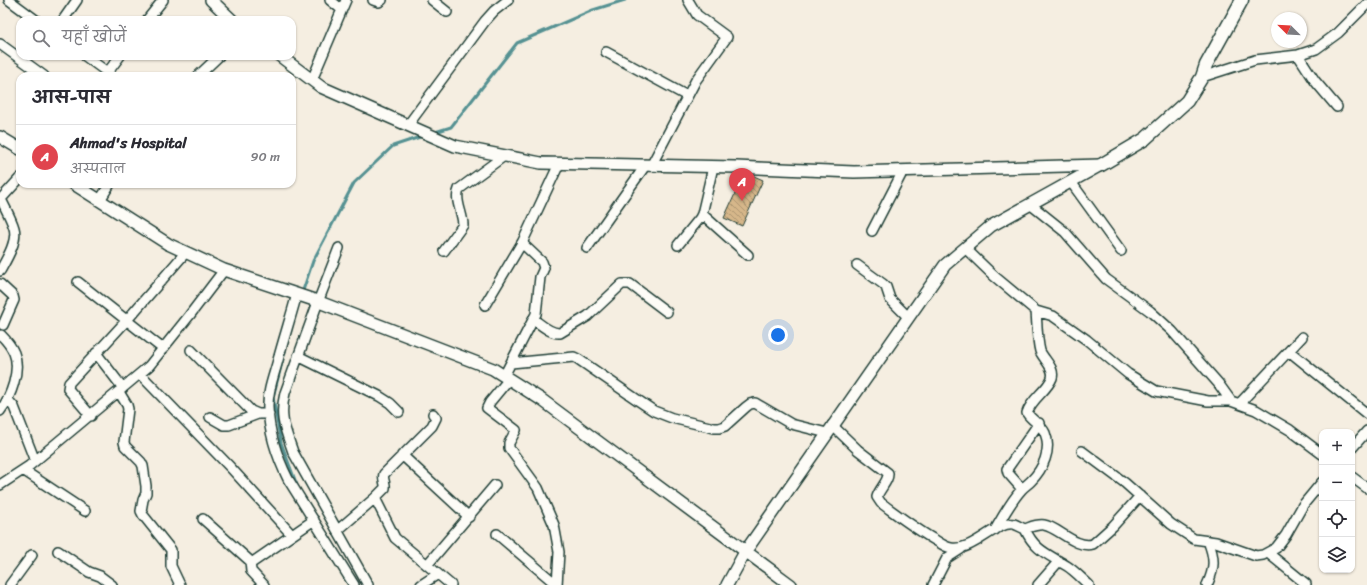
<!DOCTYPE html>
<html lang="hi">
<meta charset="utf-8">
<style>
:root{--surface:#fff;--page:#f7f7f7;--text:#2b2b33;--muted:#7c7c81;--line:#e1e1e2;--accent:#7c3aed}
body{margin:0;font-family:Sriracha,"Playpen Sans Deva",sans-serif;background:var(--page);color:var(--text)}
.controls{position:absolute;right:12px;bottom:12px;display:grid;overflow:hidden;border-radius:8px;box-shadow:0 1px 3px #0004}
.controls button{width:36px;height:36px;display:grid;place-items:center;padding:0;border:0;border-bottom:1px solid var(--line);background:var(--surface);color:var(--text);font:20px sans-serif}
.compass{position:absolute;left:1271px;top:12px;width:36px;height:36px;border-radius:50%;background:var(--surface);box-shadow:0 1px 3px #0004;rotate:294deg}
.you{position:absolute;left:778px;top:335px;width:14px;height:14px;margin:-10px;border:3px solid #fff;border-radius:50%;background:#1a73e8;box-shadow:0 0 0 6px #1a73e833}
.badge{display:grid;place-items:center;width:26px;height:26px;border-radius:50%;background:var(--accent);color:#fff;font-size:13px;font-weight:700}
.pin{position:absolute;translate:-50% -33px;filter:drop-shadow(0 1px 2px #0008)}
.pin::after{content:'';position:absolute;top:21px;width:14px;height:12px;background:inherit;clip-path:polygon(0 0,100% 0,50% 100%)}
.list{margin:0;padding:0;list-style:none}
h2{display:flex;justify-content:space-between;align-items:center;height:52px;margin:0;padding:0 16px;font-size:17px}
h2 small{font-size:13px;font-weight:400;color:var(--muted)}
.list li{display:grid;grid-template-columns:26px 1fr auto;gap:12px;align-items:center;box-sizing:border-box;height:64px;padding:0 16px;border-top:1px solid var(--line)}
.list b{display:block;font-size:15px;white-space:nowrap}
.list p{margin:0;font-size:13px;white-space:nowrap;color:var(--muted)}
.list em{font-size:13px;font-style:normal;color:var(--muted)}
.icon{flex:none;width:22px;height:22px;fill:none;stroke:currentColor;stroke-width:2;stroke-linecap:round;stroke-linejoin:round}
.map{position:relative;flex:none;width:1367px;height:585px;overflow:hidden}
.search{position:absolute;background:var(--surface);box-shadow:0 1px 3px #0004;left:16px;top:16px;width:280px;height:44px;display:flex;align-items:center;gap:10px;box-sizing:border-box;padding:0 14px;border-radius:12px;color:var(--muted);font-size:15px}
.panel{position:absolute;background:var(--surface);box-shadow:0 1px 3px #0004;left:16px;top:72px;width:280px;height:116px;border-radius:12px}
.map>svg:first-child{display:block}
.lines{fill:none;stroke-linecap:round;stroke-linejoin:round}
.stream{stroke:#549192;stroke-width:3}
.building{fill:url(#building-back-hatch);stroke:#1f3d34}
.minor-casing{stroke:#1f3d34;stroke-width:12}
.tertiary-casing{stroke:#1f3d34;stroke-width:14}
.secondary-casing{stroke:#1f3d34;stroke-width:15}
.minor{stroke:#fdfcf7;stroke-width:9}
.tertiary{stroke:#fdfcf7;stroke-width:11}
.secondary{stroke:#fdfcf7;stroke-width:12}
</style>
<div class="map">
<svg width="1367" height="585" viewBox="0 0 1367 585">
<defs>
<pattern id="building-back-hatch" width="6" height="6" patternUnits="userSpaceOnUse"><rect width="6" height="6" fill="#d6b78a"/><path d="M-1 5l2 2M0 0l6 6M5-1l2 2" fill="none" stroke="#ad9672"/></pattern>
</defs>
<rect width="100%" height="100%" fill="#f5eee1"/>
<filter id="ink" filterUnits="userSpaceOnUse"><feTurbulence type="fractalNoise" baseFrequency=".025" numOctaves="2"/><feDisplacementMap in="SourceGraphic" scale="8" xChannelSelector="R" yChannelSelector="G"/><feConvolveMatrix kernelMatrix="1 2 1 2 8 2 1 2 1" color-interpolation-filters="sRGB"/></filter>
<g filter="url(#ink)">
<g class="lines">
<path class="stream" d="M432,133L451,127L517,43L593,10L625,0
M298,305L313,261L354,183L393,146L423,136
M285,351L273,397L281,443L298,488"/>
</g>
<path class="building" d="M745,172L763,180L742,226L724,218Z"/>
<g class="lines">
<defs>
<path id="minor" d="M9,0L36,20
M330,0L341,9
M373,0L379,2L382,0
M432,0L447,12
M63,20L77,0
M147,20L163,0
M0,44L44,76
M606,52L687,96
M1298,55L1315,81L1337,107
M85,56L107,72
M105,76L120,56
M198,76L219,56
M1202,77L1255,60L1298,55L1316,49L1338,33L1367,4
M312,80L346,0
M408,125L485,21L494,11L508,0
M651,166L696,80L727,37L697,15L688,0
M1071,182L1121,251
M0,200L20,178
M100,200L110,184
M1030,204L1065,232L1106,279L1150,311L1172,331L1218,383L1231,401
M702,214L748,255
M872,231L903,171
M678,245L700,218L702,214L713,167
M339,248L318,302L285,393C279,417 285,429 293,452L368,585
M587,248L645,166
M965,248L994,276L1036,311L1053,316L1087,340L1128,374L1156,391L1208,401H1231L1256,410L1290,430L1322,454
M444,251L463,225C463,213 454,200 459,189L504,156
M857,265L883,284L886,287L890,299L908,317
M0,271C6,260 18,241 14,228C11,218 5,208 1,199
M78,282L163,349
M0,284L13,296L14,300L3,325
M297,294C291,316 284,338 278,360C274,375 267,392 268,408C269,432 277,457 288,479L354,585
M485,305L523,241
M533,319C540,324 551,334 560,333L588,316L622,284H630L667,312
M191,350L251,411L258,414H269
M1289,351L1367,414
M96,353L123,388
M298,356L379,396L390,403L399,412
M511,363L574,357L578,359L639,401L654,411L672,418L714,428H719L725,426L746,407L750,404L755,403L791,424L827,433
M140,374L230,467L292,535
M504,376L536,314L540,277L544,268L542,262L524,245L523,241L559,164
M509,379L490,402L487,408L516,430L509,443V448L538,488L554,525L559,552L557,585
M119,392L127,405L128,409L124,442L125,446L141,462L143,466L146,486V493L143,500L141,511L143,515L171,550V566L180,585
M8,400L14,407L35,461
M1239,404L1302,337
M0,411C11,397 21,370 14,353C11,346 6,340 1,335
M91,416L68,389L69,383L127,320L186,252
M210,417L224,425H229L258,414
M832,425L858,450L888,473C889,481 879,489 877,497L881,503C899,516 916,529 935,540C940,543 945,547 951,548C973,552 996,521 1014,524C1017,525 1022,528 1025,529C1031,527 1037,524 1044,525C1058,527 1076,549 1093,544L1113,526L1140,496
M1352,448L1367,431
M1082,451L1125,483L1171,524L1194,539L1216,542L1256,556L1263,555L1276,548L1286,535L1303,505L1322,482
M402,455L469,517
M23,470L85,511
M1352,477L1367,488
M0,485L29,466L149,366L189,316L224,270
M1022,489L1008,473L1007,469L1039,423
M375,498L395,538L451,585
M203,519L250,561L253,562L314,520
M1025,529C1035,551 1048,554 1067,566C1075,571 1082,579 1089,585
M338,530L375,498L385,488C386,483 382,479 384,474L432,426L436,418L433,414
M995,530C1003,516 1011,501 1022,489C1025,486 1028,484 1031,481C1043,469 1052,450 1045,433C1041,424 1032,421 1027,413C1031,399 1047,391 1052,378C1055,368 1044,360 1040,351C1037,340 1037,323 1036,311
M497,534L557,585
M58,551L89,572L100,576L112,585
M1268,553L1306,584
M250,561L251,571L264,585
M427,565L495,485
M10,585L32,555
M421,585L438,574
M933,585L947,558L961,549
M1038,585L1059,561
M1207,585C1215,568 1215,558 1208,541"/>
<path id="tertiary" d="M211,0L232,20
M280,56L321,87L455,146L541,163L736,167L854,172L1101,165
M0,137L20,149
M74,184L168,244L224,270L314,300L493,369L542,400L791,585
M727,585L745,552L945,265L991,226L1099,166"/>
<path id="secondary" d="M1101,165L1145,139L1187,101L1202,77L1206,65L1242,0"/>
</defs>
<use href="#minor" class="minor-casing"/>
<use href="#tertiary" class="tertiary-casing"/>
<use href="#secondary" class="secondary-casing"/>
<use href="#minor" class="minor"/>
<use href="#tertiary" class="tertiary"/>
<use href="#secondary" class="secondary"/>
</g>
</g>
</svg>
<div class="controls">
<button>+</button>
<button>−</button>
<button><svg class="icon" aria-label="locate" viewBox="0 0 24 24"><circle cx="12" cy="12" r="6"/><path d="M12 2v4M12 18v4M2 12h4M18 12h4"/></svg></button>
<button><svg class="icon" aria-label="layers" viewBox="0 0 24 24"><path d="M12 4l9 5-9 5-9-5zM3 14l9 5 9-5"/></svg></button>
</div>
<svg class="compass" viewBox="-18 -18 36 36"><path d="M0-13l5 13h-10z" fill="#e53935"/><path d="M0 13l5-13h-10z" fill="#7c7c81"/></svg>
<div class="you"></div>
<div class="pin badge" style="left:742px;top:201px;background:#e0444e">A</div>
<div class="search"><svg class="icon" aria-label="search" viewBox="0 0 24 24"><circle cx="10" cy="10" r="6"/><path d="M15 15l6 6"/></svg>यहाँ खोजें</div>
<section class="panel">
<h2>आस-पास<small></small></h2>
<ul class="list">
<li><span class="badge" style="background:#e0444e">A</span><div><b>Ahmad's Hospital</b><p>अस्पताल</p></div><em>90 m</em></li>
</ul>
</section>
</div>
